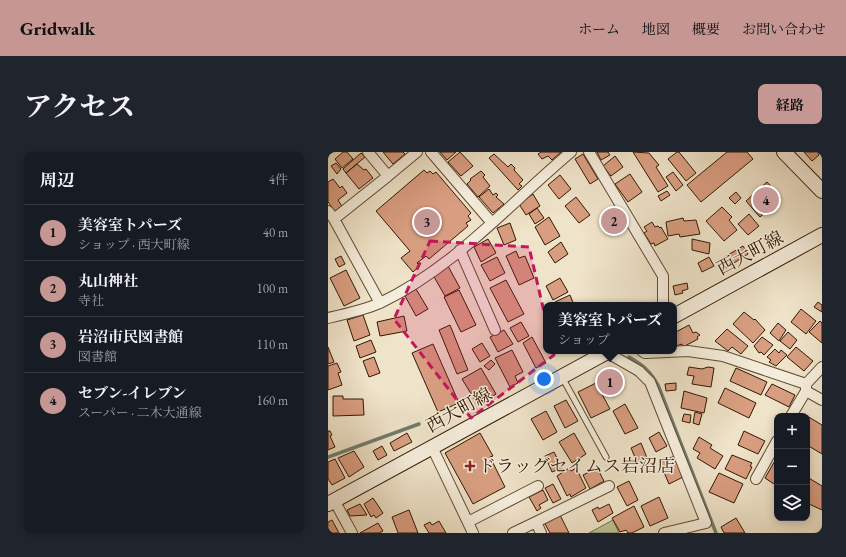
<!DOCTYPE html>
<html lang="ja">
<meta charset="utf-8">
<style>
:root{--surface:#171b24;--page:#20242c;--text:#f1f3f6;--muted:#9ea1a6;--line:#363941;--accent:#c59692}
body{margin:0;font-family:"EB Garamond","Noto Serif JP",serif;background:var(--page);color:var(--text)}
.controls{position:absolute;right:12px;bottom:12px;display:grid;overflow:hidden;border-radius:8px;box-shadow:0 2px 10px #0003}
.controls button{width:36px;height:36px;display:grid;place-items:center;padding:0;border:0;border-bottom:1px solid var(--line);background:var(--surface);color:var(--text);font:20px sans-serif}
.you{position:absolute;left:216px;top:227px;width:14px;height:14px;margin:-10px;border:3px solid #fff;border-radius:50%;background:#1a73e8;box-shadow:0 0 0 6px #1a73e833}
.badge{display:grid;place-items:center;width:26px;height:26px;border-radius:50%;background:var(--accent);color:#111;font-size:13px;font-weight:700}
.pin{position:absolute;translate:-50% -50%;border:2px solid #fff;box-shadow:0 1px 4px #0006}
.popup{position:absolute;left:215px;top:150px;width:134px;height:52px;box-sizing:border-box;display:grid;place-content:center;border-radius:8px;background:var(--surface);filter:drop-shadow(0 1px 3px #0005);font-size:13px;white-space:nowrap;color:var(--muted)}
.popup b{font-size:15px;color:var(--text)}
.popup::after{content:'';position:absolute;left:50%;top:100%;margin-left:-8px;border:8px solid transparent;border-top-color:var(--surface)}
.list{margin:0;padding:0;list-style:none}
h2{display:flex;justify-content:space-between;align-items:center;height:52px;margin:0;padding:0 16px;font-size:17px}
h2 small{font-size:13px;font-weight:400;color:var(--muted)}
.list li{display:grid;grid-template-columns:26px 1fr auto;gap:12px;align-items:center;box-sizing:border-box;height:56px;padding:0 16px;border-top:1px solid var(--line)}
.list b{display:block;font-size:15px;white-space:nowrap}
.list p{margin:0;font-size:13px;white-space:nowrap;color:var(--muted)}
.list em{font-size:13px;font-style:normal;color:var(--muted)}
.icon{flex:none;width:22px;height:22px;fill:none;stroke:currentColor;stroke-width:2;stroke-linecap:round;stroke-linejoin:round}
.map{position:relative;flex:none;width:494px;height:381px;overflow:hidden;border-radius:8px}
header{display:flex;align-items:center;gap:24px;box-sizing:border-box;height:56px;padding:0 20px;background:var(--accent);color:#111}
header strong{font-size:19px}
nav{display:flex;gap:22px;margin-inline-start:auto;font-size:14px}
.intro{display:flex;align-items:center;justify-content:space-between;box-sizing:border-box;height:96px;padding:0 24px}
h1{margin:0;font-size:28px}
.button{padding:10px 18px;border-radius:8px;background:var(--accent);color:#111;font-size:14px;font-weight:700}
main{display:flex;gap:24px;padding:0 24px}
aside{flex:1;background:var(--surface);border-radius:8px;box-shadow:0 2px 10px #0003}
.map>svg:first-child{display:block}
.green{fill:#bac396;stroke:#766e4b}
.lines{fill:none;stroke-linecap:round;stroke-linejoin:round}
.stream{stroke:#707c6d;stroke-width:3.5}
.building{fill:#d99e81;stroke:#321800}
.lane-casing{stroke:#614b32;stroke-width:7}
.street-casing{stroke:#614b32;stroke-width:12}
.secondary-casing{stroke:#321800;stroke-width:16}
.lane{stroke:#f5eddc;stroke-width:5}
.street{stroke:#f5eddc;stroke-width:10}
.secondary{stroke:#f5eddc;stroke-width:14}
.marked{fill:#c2185b;fill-opacity:0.2;stroke:#c2185b;stroke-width:3;stroke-dasharray:8 5;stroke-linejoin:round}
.poi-dot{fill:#8f2418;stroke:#f5eddc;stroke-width:1.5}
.labels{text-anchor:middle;stroke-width:3;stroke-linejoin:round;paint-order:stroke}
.street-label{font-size:18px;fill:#321800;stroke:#f5eddc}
.poi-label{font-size:18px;fill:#321800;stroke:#f5eddc;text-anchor:start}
</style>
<header>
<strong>Gridwalk</strong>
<nav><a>ホーム</a><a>地図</a><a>概要</a><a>お問い合わせ</a></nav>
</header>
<div class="intro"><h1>アクセス</h1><a class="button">経路</a></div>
<main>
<aside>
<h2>周辺<small>4件</small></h2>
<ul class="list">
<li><span class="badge">1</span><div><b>美容室トパーズ</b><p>ショップ · 西大町線</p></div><em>40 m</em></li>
<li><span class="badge">2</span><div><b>丸山神社</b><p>寺社</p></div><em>100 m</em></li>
<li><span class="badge">3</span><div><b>岩沼市民図書館</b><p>図書館</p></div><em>110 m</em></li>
<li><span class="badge">4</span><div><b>セブン-イレブン</b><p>スーパー · 二木大通線</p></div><em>160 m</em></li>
</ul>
</aside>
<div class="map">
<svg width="494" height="381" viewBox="0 0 494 381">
<rect width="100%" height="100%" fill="#efe3c9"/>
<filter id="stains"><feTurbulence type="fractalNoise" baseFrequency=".005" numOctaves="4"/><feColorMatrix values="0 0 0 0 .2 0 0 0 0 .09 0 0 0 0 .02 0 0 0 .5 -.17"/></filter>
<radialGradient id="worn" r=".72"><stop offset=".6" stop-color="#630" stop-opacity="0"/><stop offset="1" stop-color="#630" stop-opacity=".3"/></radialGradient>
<path class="green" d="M285,368L291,381H261Z"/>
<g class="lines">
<path class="stream" d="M301,205C315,213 322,219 330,233L388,381
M105,267L112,265
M0,305L91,272"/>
</g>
<path class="building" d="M15,0H19L25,7L14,16L7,7Z
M55,0H75L77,2L65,12Z
M112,0H128L119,8Z
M132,0L145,14L133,24L120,10Z
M213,0H233L224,8L220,4L214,7L210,2Z
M269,0H280L282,3L273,8Z
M305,0L321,1L331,13L328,15L340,34L330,40Z
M349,0H351L368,21L358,29L340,7Z
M399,0H419L425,7L373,50L359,33Z
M476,0H489L491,3L484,9Z
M33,1L37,5L18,21L15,17Z
M166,2L180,15L183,12L187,16L186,18L195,28L191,32L194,34L190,38L161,6Z
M255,2L270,27L262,32L247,7Z
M287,4L295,15L283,24L275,14Z
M8,11L13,17L9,22L3,14Z
M29,12L36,18L38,17L45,26L31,37L18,21Z
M96,18L99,21L102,19L105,22L108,20L143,61L140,64L143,68L138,71L140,74L101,107L98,104L89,111L92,114L85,120L73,106L82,99L48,59Z
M153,19L157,23L155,25L162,34L150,45L139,32L143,28L142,27Z
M345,20L355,33L348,39L338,25Z
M302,22L314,40L300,50L287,32Z
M232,23L243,37L231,47L220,33Z
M5,27L12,36L14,34L19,41L10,48L15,56L8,61L0,50V30Z
M439,30L453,46L432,65L418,49Z
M161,37L165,43L168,41L170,43L168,45L176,52L165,61L151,45Z
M339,39L342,43L333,49L330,44Z
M408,40L413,46L407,52L401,46Z
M205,42L212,54L198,63L191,52Z
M248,45L262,63L251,71L237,54Z
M394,55L404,65L401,68L409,78L396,89L378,69Z
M209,56L216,66L207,72L201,62Z
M288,60L295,71L283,78L277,67Z
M421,62L431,74L420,83L410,72Z
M221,65L232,84L217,93L207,75Z
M355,66L356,69L368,68L372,82L352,85L351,82L340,84L338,70Z
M324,70L327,75L330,74L332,76L333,75L340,87L327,94L326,91L323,92L316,81L319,79L316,75Z
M182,71L188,88L176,93L169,76Z
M160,87L168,101L153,110L146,95Z
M364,87L382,91L381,102L364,98Z
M233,90L240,102L227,111L220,100Z
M415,94L420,102L398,116L393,107Z
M188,99L191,106L197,104L206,126L191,133L178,104Z
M13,104L17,112L11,115L7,107Z
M169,105L177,121L162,129L153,113Z
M381,105L386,114L374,120L370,111Z
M120,114L132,136L117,144L105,123Z
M18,118L32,146L16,154L2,126Z
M232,126L240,140L225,148L218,134Z
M178,128L196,162L180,170L162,136Z
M359,131L360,137L354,139L355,141L347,143L345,134Z
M88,137L100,157L88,164L77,144Z
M131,138L148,173L133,180L116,145Z
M242,143L246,153H228L227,150Z
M490,150L494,153V160L486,155Z
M473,157L488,169L478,182L463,170Z
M416,160L426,168L427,167L437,178L425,191L405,172Z
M35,163L42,183L26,189L19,168Z
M76,164L79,179L52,184L49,170Z
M492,169L494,171V191L481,180Z
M193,170L201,184L190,190L182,176Z
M450,171L458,178L451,189L442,181Z
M122,173L140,218L129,222L111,178Z
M361,173L365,181L368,180L372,183L369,185L370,187L355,195L354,192L348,194L346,181Z
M399,177L420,194L413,202L404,195L400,199L387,189Z
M176,178L185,192L170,200L162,185Z
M460,180L469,188L462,197L452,189Z
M204,185L218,211L208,216L195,191Z
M434,185L445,193L436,203L433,200L431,201L426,194Z
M43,188L48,200L32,206L28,194Z
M154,191L162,204L152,210L144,197Z
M105,192L131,251L110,260L84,201Z
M0,195L6,210L0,212Z
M468,195L485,209L476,219L459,205Z
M447,197L451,201L453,198L459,203L448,214L441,210L443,208L439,205Z
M184,198L195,220L187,224L190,231L182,235L167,206Z
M46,205L52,221L41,225L35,209Z
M163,208L167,212L161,218L156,214Z
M9,211L13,220L10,221L14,233L0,238V214Z
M361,215L374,217L380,215L386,216L383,235L364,232L366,224L359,223Z
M153,216L168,242L150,253L134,227Z
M408,216L439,230L433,243L402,229Z
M286,223L294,238L281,244L274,229Z
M268,231L282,257L263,266L250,240Z
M348,231V238L338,239L337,232Z
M444,232L467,243L461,255L437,243Z
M397,236L428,251L421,266L390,251Z
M356,239L379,246L376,261L353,256Z
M5,244H15V247H35L36,263L5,264Z
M238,248L250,269L237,276L226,254Z
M297,252L310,276L297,282L285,259Z
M218,259L229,280L215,288L203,267Z
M367,260L374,262L371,273L365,271Z
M356,262L363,263L362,271L354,269Z
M479,264L494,273V302L479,293Z
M0,279H2L4,283L2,284L7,295L0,298Z
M416,279L437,289L430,302L410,293Z
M331,280L339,294L328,300L321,286Z
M79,281L84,290L66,299L62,291Z
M152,281L165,304L162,305L177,335L145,352L117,301Z
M246,281L258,302L244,311L231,290Z
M371,285L384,293L382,296L395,304L387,317L369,306L372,301L365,297Z
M313,291L319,306L309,310L303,296Z
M54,294L59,303L50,308L45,299Z
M26,299L36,315L21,325L10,306Z
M226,300L234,316L224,320L217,304Z
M404,303L424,311L422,314L424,315L418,327L397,317Z
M346,304L355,325L341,332L332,311Z
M7,307L17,326L4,333L0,327V310Z
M448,307L449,308V334L437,326Z
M241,316L243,319L248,316L258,336L243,345L242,342L239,344L229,324Z
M269,316L276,329L262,337L255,323Z
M391,321L415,332L406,351L381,340Z
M479,325L494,334V358L479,351Z
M301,329L310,348L299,354L289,335Z
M225,332L233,347L225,351L217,336Z
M215,338L220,348L211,353L213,356L209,359L201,345Z
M331,345L340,366L322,374L313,354Z
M45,346L55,361L48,366L46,363L43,365L36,352Z
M32,352L39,363L22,364L19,358Z
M281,352L285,361L270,370L264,358L270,355L271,357Z
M306,354L316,375L304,381H300L298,378L292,380L284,366Z
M81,358L90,381H70L64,365Z
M232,363L241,381H222L216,370Z
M408,366L417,381H396L393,375Z
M4,368L11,381H0V370Z
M111,369L118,381H101L96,373L102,370L104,373Z
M50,371L55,379L51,381H32Z"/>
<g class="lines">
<defs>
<path id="lane" d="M234,225L278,305"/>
<path id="street" d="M40,0L60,24L6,67L52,151
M103,0L164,71
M261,0L335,124V153
M60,24L89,0
M0,59L6,67
M132,98L167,178
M0,166C18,162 36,158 52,151C126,116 181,52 243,0
M314,199L317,201L360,199L395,204L478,232L494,215
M278,200L311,219L322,230L378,371L336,381
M478,232V239L494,248
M463,264L478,239
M104,295L145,381
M428,327L449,289
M6,348L24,381
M140,370L210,334
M208,370L281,334
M185,381L208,370L213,381"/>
<path id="secondary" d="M456,0L494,39
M346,164L494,83
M0,352L281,199"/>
</defs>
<use href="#lane" class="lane-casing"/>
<use href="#street" class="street-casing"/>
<use href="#secondary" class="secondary-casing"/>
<use href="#lane" class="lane"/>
<use href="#street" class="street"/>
<use href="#secondary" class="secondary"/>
</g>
<path class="marked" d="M102,89L201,95L226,203L143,266L66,167Z"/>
<path class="poi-dot" d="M140 308h4v4h4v4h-4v4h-4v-4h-4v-4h4z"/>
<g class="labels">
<g class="street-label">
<text transform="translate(422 101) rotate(-28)" y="6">西大町線</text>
<text transform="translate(131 258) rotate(-29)" y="6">西大町線</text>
</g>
<g class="poi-label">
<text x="150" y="320">ドラッグセイムス岩沼店</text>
</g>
</g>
<rect width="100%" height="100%" filter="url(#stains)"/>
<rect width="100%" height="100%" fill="url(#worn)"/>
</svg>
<div class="controls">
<button>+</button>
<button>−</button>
<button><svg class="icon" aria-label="layers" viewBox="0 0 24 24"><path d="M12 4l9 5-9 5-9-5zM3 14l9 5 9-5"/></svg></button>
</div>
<div class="you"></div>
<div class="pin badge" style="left:282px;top:230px">1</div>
<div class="popup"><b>美容室トパーズ</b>ショップ</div>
<div class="pin badge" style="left:286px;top:69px">2</div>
<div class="pin badge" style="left:99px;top:70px">3</div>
<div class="pin badge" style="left:438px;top:48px">4</div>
</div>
</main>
